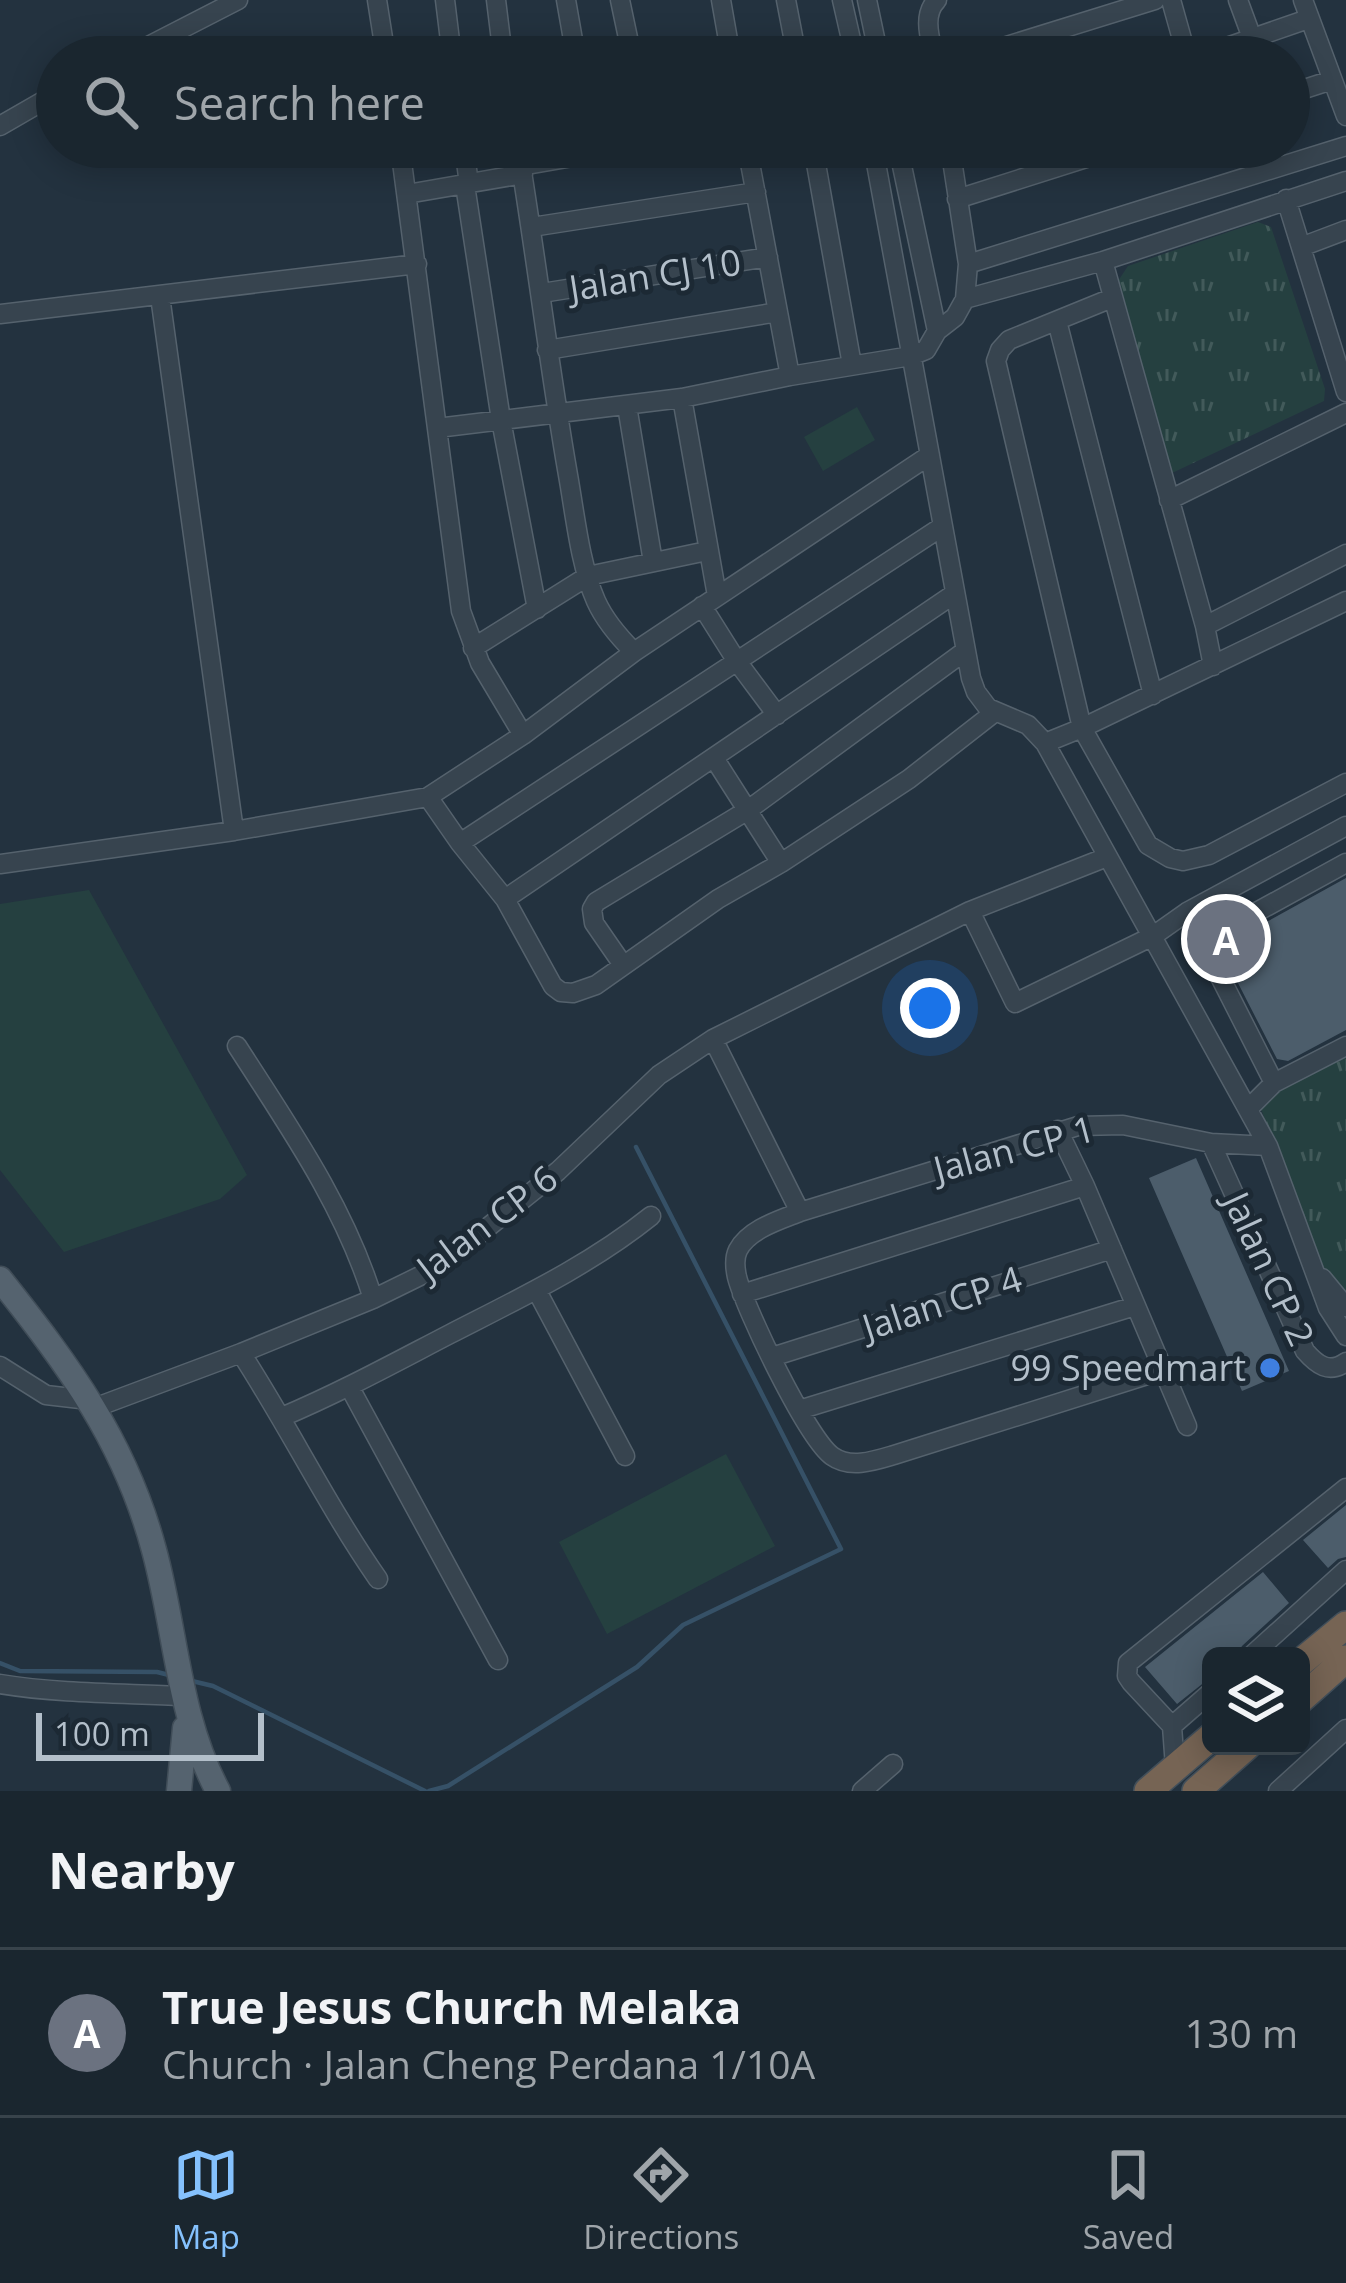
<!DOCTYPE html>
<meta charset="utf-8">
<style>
:root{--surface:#1a262f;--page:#232e37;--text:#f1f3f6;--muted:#9fa5aa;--line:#38434b;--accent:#85c1fd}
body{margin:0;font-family:"Open Sans",sans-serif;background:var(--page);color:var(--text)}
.controls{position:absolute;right:36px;bottom:36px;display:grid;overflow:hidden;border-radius:18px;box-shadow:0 6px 30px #0003}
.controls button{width:108px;height:108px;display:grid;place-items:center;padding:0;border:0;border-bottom:3px solid var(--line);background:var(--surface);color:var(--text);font:60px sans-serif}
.scale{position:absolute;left:36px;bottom:30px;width:228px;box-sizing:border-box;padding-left:12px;border:6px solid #b3bfca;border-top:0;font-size:33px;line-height:42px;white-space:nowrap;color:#b3bfca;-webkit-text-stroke:9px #1c2934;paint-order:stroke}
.you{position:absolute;left:930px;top:1008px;width:42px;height:42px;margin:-30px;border:9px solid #fff;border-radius:50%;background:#1a73e8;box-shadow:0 0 0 18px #1a73e833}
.badge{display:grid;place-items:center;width:78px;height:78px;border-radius:50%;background:var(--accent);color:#fff;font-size:39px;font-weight:700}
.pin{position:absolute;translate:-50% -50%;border:6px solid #fff;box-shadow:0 3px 12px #0006}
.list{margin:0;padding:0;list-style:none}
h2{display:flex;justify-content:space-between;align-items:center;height:156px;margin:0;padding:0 48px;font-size:51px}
h2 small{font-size:39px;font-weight:400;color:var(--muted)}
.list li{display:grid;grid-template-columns:78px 1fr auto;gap:36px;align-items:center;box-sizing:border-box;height:168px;padding:0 48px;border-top:3px solid var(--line)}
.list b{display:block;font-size:45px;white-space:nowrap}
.list p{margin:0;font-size:39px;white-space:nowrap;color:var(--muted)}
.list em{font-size:39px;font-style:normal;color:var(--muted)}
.icon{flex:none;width:66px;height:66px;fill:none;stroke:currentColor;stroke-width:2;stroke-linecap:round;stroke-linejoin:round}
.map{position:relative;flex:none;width:1346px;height:1791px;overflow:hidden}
.search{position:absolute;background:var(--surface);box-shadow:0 6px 30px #0003;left:36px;right:36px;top:36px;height:132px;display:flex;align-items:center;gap:30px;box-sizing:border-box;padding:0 42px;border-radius:66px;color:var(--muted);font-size:45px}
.sheet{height:324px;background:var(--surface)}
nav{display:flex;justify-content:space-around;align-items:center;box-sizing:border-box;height:168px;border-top:3px solid var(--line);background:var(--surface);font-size:33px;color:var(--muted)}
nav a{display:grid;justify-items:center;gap:6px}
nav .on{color:var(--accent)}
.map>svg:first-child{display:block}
.grass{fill:url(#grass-tufts)}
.park{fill:#254040}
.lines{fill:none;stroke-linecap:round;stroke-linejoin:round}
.stream{stroke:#365167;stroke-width:4.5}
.building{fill:#4c5d6b}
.minor-casing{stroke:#55626d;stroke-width:21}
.major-casing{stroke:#404d58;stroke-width:27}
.highway-casing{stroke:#424f5a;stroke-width:30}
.minor{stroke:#37444f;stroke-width:18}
.major{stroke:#55636f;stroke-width:24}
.highway{stroke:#766454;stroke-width:27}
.shop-dot{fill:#3f7fe0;stroke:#1c2934;stroke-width:4.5}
.labels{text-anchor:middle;stroke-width:10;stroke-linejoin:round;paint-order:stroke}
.street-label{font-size:36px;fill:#b3bfca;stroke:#1c2934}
.poi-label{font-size:36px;fill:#b3bfca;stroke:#1c2934;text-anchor:end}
</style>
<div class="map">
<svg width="1346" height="1791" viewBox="0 0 1346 1791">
<defs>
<pattern id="grass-tufts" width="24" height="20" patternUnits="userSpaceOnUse" patternTransform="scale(3)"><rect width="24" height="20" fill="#254040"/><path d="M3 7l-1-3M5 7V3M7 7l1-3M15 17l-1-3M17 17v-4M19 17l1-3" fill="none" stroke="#425a5a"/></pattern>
</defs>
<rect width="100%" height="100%" fill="#23323f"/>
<path class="grass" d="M1258,222L1271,227L1325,389L1324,401L1172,473L1161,466L1118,281L1128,266Z
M1346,1048V1302L1322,1276L1256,1095Z"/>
<path class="park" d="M857,407L875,440L823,471L804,437Z
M89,890L247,1175L220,1199L64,1252L0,1170V904Z
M726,1454L775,1546L607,1634L559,1542Z"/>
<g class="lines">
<path class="stream" d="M0,1663L20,1671L157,1672L169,1675
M192,1681L213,1686L425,1791
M429,1791L448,1786L637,1667L683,1625L841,1549L636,1147"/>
</g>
<path class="building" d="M1346,878V1030L1288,1061L1277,1059L1221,950L1223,946Z
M1196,1158L1289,1371L1242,1391L1149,1178Z
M1346,1505V1557L1338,1559L1328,1568L1303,1540Z
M1263,1572L1289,1603L1242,1646L1236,1656H1211V1677L1177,1704L1145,1667Z"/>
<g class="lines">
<defs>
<path id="minor" d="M377,0L386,57
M445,0L452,57
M496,0L503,57
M566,0L576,57
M620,0L632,57
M721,0L731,57
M786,0L797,57
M842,0L855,57
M867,0L879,57
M1171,0L1187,57
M1238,0L1252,38
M1303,0L1346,116
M127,57L238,0
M934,57C930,38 922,15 937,0
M971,57L1155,0
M1198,57L1308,19
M1289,94L1332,80
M0,126L57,93
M400,147L461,611L480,663L523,735
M464,147L469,184
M518,147C536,256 549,366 568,475C575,514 580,565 596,601C605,621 619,637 634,652
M747,147L790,376
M813,147L852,365
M873,147L971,678L976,692L988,708L1028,725L1045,743L1268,1146L1328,1308L1346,1336
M898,147L937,331
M950,147L968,264L965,299
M521,166L630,147
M465,185L501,420L537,609
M407,194L523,174
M957,199L1121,147
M1286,199L1346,392
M532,227L756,192
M1301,247L1346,230
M1103,261L1205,626L1213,666
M968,264L1346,146
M542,293L768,257
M160,296L234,831
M1112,298L1009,340L1000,350L996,361L1082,728L1148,845L1170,858L1183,861L1209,855L1346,783
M0,314L417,264
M1057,321L1153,695
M547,350L778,312
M682,398L717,596
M627,406L653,562
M437,428L682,398L790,376L911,356L926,350L937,331L955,317L965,299L1103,261L1346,181
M1169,500L1346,413
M702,606L736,660L777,715
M1205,626L1346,554
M473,648L588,576L707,551
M1045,743L1082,728L1346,601
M714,758L781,863
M428,797L460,843L505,899L553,986L561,992L573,993L596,985L718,899L781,863L909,779L995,712
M460,843L943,526
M0,864L234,831L428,797L523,735L634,652L930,455
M505,899L954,594
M970,911L1015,1003L1153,936L1187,912L1346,826
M1187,912L1274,1083
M1202,942L1346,863
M623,965L594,923L592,909L596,902L748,810L965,651
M713,1039L800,1212
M237,1046C289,1127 345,1207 373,1299
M1249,1108L1274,1083L1346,1046
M1058,1130L1085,1186L1187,1426
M1211,1143L1305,1351C1317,1365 1329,1374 1346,1362
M1322,1278L1346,1307
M537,1291L625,1456
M742,1294L1085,1186
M241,1353C289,1427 328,1507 378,1579
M772,1357L1112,1249
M0,1366L46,1395L89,1400
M1163,1370L894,1455C874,1461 850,1469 832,1456C807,1438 745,1309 737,1277C735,1268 734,1258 738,1250C749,1229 780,1220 800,1212L1078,1126L1123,1125L1211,1143L1268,1146
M350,1388L498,1660
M94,1408L241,1353L373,1299L426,1273L457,1252L558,1171L659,1075L713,1039L970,911L1107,857
M799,1410L1135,1306
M282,1417C341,1392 394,1363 450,1334C520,1298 590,1265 651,1216
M1251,1656L1346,1570
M0,1684C61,1694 122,1693 183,1696
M1172,1726L1211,1692
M1175,1767L1172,1726L1131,1682L1127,1676L1128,1663L1346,1488
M862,1791L893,1764
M1278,1791L1346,1729"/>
<path id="major" d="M0,1279C69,1366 125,1441 154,1550C176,1630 178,1717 218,1791
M179,1791L185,1728"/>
<path id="highway" d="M1301,1662L1346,1625
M1301,1699L1346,1659
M1148,1791L1211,1737
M1196,1791L1247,1746"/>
</defs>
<use href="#minor" class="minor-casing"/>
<use href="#major" class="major-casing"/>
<use href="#highway" class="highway-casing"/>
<use href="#minor" class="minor"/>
<use href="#major" class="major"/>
<use href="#highway" class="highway"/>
</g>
<circle class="shop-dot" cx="1270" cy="1368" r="12"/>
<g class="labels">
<g class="street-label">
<text transform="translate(655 275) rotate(-9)" y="13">Jalan CJ 10</text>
<text transform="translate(1014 1149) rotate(-15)" y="13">Jalan CP 1</text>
<text transform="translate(487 1223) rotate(-37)" y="13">Jalan CP 6</text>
<text transform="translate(1269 1269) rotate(65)" y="13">Jalan CP 2</text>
<text transform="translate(942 1303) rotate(-18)" y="13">Jalan CP 4</text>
</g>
<g class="poi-label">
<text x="1246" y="1381">99 Speedmart</text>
</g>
</g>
</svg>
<div class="controls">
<button><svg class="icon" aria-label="layers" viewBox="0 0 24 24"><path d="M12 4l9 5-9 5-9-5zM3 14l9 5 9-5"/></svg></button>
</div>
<div class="scale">100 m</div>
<div class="you"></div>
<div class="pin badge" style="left:1226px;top:939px;background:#6b7280">A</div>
<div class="search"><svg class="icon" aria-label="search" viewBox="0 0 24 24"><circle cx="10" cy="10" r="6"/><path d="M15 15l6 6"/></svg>Search here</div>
</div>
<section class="sheet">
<h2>Nearby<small></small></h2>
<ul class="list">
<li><span class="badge" style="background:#6b7280">A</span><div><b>True Jesus Church Melaka</b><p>Church · Jalan Cheng Perdana 1/10A</p></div><em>130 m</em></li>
</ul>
</section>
<nav>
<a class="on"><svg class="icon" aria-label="map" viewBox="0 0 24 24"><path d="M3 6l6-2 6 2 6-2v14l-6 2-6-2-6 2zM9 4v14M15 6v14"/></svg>Map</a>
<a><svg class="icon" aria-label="directions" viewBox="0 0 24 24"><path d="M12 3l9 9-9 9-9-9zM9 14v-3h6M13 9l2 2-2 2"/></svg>Directions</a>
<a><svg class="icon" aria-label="saved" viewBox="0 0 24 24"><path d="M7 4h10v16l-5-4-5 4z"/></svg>Saved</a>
</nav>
